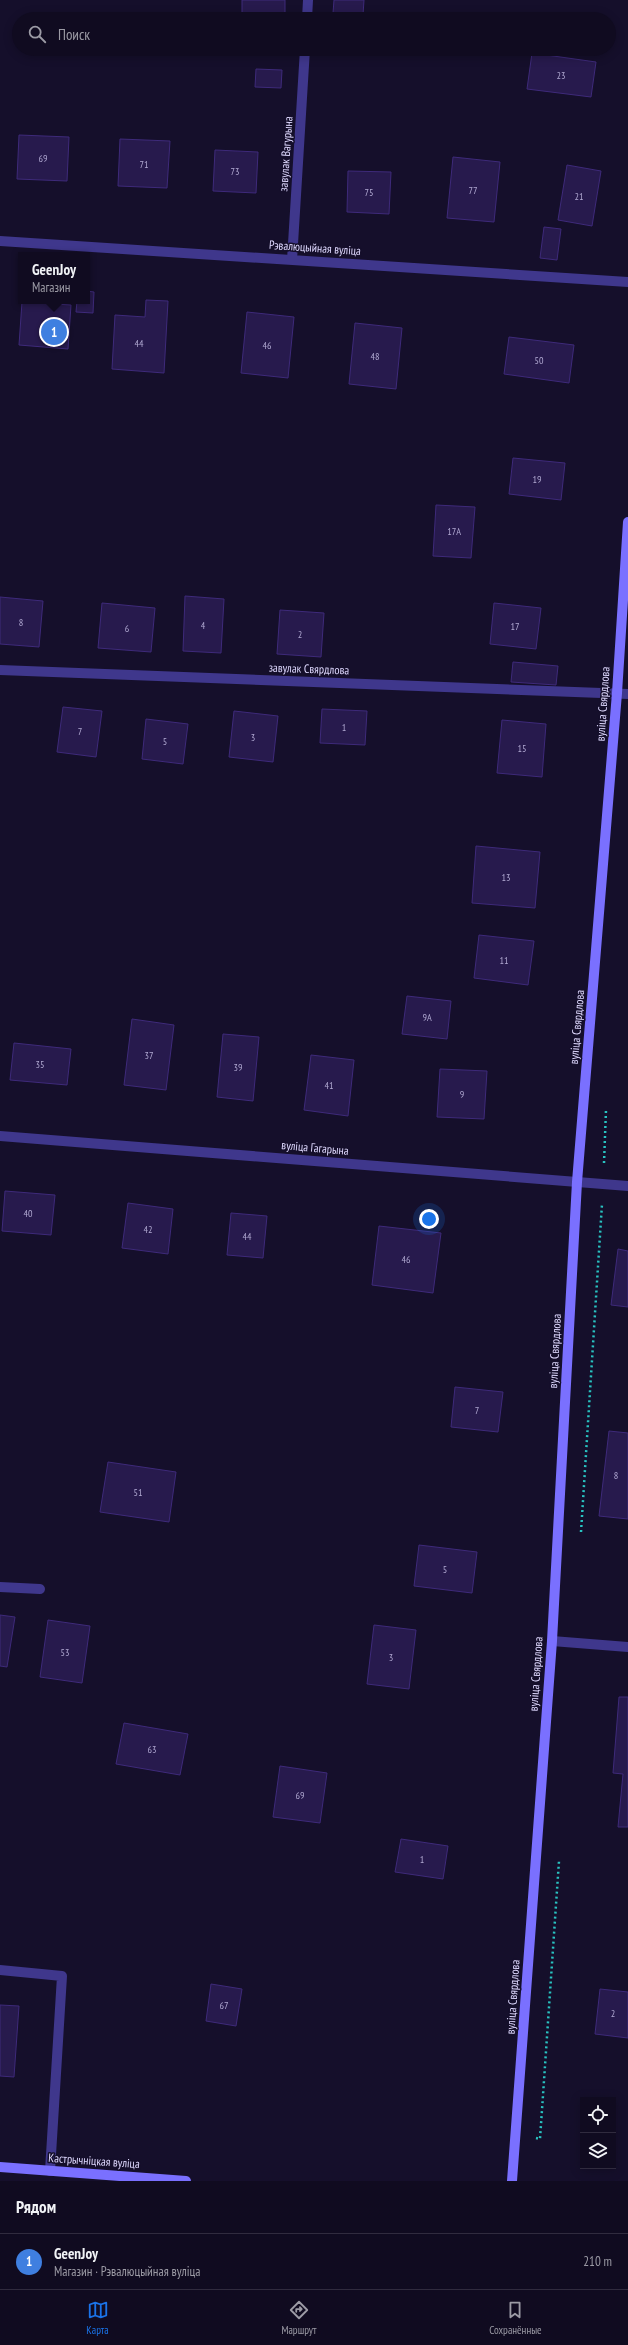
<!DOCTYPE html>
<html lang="ru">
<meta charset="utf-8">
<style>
:root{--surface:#100b20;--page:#1e192d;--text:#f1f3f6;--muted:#9c9ba5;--line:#302b3e;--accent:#1a73e8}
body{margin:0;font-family:"PT Sans Narrow",sans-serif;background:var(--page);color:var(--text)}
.controls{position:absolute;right:12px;bottom:12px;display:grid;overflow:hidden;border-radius:0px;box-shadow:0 2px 10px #0003}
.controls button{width:36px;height:36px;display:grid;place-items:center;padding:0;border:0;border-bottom:1px solid var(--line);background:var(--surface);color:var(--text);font:20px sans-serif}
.you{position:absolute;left:429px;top:1219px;width:14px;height:14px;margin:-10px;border:3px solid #fff;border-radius:50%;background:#1a73e8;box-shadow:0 0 0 6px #1a73e833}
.badge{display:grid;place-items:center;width:26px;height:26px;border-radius:50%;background:var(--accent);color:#fff;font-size:13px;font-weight:700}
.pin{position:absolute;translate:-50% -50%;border:2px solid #fff;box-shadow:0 1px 4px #0006}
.popup{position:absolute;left:18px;top:252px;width:72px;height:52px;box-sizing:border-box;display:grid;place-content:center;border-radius:0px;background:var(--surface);filter:drop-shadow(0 1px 3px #0005);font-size:13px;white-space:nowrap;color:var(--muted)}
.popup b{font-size:15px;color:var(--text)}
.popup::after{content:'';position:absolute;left:50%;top:100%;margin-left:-8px;border:8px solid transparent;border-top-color:var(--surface)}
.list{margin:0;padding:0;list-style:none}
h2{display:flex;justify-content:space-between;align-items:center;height:52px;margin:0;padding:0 16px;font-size:17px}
h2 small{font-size:13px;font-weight:400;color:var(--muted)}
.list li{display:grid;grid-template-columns:26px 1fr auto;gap:12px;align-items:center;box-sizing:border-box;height:56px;padding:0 16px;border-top:1px solid var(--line)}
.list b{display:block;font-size:15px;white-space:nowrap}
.list p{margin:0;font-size:13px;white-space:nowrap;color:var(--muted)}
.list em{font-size:13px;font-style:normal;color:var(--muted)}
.icon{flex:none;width:22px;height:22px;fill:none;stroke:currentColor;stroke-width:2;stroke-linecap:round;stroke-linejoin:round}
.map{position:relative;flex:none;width:628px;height:2181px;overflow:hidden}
.search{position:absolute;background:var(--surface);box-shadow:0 2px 10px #0003;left:12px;right:12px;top:12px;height:44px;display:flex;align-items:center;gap:10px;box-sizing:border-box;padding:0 14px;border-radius:22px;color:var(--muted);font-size:15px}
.sheet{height:108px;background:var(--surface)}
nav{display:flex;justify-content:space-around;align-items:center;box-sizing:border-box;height:56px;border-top:1px solid var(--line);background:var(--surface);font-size:11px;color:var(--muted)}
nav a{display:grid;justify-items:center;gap:2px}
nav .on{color:var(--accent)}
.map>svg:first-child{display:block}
.building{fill:#271a4d;stroke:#3e2a7a}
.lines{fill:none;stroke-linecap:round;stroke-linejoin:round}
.path{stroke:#29c3c1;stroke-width:2.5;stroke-dasharray:2 3;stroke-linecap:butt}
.lane{stroke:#3f378c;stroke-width:10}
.street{stroke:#3f378c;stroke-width:10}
.secondary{stroke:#7a70ff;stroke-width:10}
.labels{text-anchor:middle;stroke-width:3;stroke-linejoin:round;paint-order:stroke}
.number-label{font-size:10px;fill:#b1a9d2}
.street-label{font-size:12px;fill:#dfd9ff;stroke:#150f2b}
</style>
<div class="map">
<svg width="628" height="2181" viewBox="0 0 628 2181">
<rect width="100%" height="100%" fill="#150f2b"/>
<path class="building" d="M242,0H285V19H242Z
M334,0H364L363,15L333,13Z
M532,53L596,62L591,97L527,89Z
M256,69L282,70L281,88L255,87Z
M19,135L69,137L67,181L17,179Z
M120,139L170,141L167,188L118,186Z
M215,150L258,152L256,193L213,191Z
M453,157L500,162L494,222L447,218Z
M567,165L601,171L592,226L558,220Z
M348,171L391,172L389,214L347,212Z
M544,227L561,229L557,260L540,258Z
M87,291L94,292L93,313L76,312L77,301H87Z
M146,300L168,301L164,373L112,369L115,315L145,317Z
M22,302L71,305L68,349L19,345Z
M247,312L294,317L288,378L241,373Z
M355,323L402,328L396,389L349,384Z
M509,337L574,345L569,383L504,374Z
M513,458L565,463L561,500L509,494Z
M436,505L475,507L471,558L433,556Z
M185,596L224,599L221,653L183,651Z
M0,597L43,601L39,647L0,644Z
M102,603L155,608L151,652L98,648Z
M494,603L541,608L536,649L490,644Z
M280,610L324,613L321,657L277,654Z
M513,662L558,666L556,685L511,682Z
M63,707L102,711L96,757L57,752Z
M322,709L367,711L365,745L320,743Z
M234,711L278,716L273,762L229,757Z
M146,719L188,724L183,764L142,759Z
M502,720L546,724L542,777L497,773Z
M476,846L540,852L535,908L472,903Z
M479,935L534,941L528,985L474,978Z
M407,996L451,1001L447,1039L402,1034Z
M132,1019L174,1025L166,1090L124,1085Z
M223,1034L259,1037L253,1101L217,1097Z
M14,1043L71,1049L67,1085L10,1080Z
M311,1055L354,1060L348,1116L304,1110Z
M440,1069L487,1071L484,1119L437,1117Z
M5,1191L55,1195L51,1235L2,1231Z
M128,1203L173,1209L168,1254L122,1248Z
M231,1213L267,1216L263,1258L227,1255Z
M379,1226L441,1233L433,1293L372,1285Z
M618,1249L628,1251V1307L611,1305Z
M455,1387L503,1392L498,1432L451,1427Z
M609,1431L628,1433V1519L599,1516Z
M108,1462L176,1472L169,1522L100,1512Z
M419,1545L477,1552L472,1593L414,1586Z
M0,1615L15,1617L7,1667L0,1666Z
M48,1620L90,1626L82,1683L40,1677Z
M374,1625L416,1630L409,1689L367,1684Z
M619,1697H628V1827H618L623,1774L613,1773Z
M124,1723L188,1734L180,1775L116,1764Z
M280,1766L327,1773L320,1823L273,1817Z
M401,1839L448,1846L443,1879L395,1872Z
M211,1984L242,1989L236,2026L206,2021Z
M600,1989L628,1992V2038L595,2034Z
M0,2005L19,2006L14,2077L0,2076Z"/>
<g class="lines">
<path class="path" d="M604,1163L606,1110
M581,1532L602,1204
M536,2138L540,2139L559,1861"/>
<path class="lane" d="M0,1587L40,1589
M552,1641L628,1647
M0,1970L62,1976L50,2171"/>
<path class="street" d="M307,19L308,0
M0,241L628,282
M292,260L305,49
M0,670L628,694
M0,1136L628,1186"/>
<path class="secondary" d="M0,2167L186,2181
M512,2181L552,1641L577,1182L617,693L628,522"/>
</g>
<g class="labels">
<g class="number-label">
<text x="561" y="79">23</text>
<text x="43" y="162">69</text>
<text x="144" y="168">71</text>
<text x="235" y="175">73</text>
<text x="473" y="194">77</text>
<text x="369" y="196">75</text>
<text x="579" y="200">21</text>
<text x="139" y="347">44</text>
<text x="267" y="349">46</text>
<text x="375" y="360">48</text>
<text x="539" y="364">50</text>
<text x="537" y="483">19</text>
<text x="454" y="535">17А</text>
<text x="21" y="626">8</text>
<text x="203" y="629">4</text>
<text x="515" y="630">17</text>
<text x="127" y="632">6</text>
<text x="300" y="638">2</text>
<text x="344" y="731">1</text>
<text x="80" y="735">7</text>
<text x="253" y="741">3</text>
<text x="165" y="745">5</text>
<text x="522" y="752">15</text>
<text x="506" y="881">13</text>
<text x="504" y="964">11</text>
<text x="427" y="1021">9А</text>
<text x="149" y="1059">37</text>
<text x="40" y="1068">35</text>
<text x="238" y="1071">39</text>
<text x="329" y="1089">41</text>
<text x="462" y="1098">9</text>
<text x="28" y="1217">40</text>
<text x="148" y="1233">42</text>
<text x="247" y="1240">44</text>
<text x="406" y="1263">46</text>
<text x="477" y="1414">7</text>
<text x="616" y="1479">8</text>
<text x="138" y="1496">51</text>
<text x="445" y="1573">5</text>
<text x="65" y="1656">53</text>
<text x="391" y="1661">3</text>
<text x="152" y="1753">63</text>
<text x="300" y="1799">69</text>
<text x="422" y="1863">1</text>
<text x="224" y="2009">67</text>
<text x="613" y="2017">2</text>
</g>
<g class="street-label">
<text transform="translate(286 154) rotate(-86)" y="4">завулак Вагурына</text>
<text transform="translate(315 248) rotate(4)" y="4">Рэвалюцыйная вуліца</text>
<text transform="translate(309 669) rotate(2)" y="4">завулак Свярдлова</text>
<text transform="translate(603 704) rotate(-86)" y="4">вуліца Свярдлова</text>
<text transform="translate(577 1027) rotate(-85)" y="4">вуліца Свярдлова</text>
<text transform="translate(315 1148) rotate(5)" y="4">вуліца Гагарына</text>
<text transform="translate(555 1351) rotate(-87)" y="4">вуліца Свярдлова</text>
<text transform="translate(536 1674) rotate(-86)" y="4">вуліца Свярдлова</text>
<text transform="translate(513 1997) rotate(-86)" y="4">вуліца Свярдлова</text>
<text transform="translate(94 2161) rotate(4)" y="4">Кастрычніцкая вуліца</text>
</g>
</g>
</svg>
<div class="controls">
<button><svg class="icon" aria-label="locate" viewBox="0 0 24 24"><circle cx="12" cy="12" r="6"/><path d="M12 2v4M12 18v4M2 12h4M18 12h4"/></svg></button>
<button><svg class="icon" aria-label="layers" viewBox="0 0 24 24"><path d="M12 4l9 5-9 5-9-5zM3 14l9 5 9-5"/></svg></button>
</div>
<div class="you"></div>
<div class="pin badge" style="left:54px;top:332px;background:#3f7fe0">1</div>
<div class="popup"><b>GeenJoy</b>Магазин</div>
<div class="search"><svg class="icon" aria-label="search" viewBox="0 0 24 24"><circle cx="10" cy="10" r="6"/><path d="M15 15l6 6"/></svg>Поиск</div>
</div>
<section class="sheet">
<h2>Рядом<small></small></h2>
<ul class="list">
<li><span class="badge" style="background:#3f7fe0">1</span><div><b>GeenJoy</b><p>Магазин · Рэвалюцыйная вуліца</p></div><em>210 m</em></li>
</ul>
</section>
<nav>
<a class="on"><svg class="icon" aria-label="map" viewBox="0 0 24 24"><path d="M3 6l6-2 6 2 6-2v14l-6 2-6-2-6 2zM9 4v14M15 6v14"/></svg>Карта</a>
<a><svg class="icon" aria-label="directions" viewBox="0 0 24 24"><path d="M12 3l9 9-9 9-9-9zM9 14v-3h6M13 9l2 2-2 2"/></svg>Маршрут</a>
<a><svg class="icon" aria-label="saved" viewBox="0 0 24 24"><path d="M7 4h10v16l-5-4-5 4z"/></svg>Сохранённые</a>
</nav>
